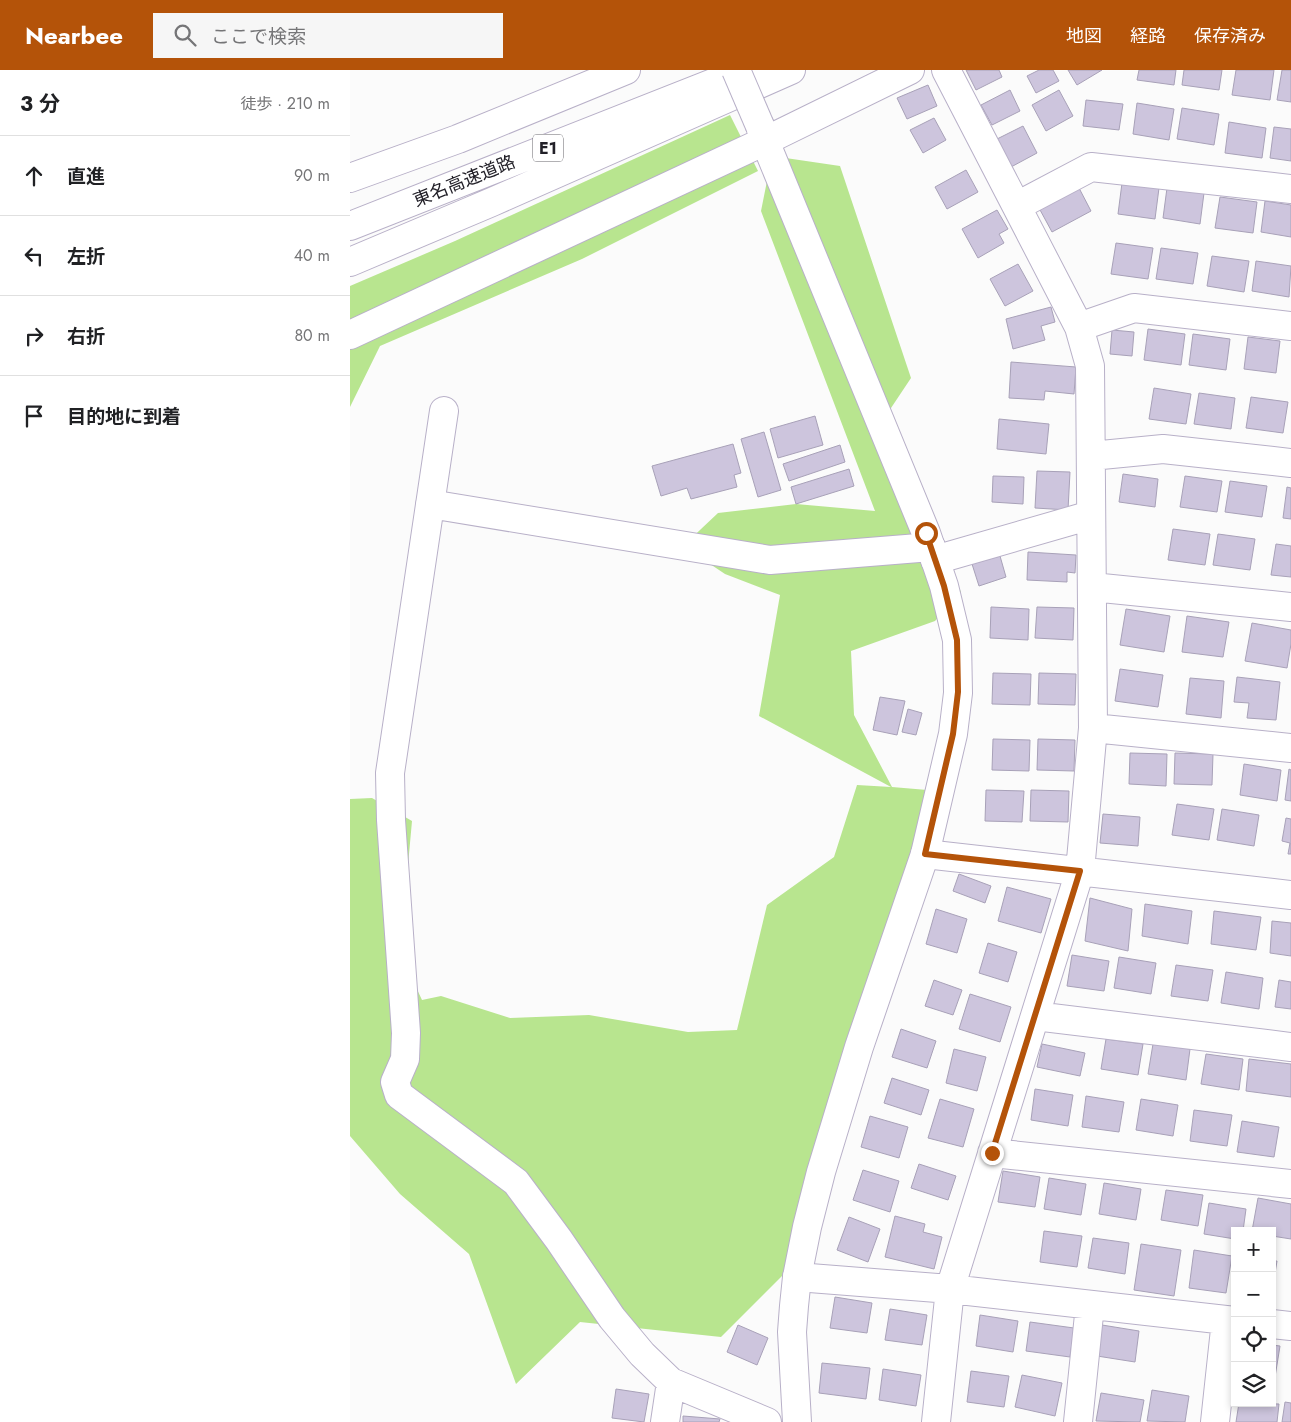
<!DOCTYPE html>
<html lang="ja">
<meta charset="utf-8">
<style>
:root{--surface:#fff;--page:#f6f6f6;--text:#202124;--muted:#757577;--line:#e0e0e0;--accent:#b45309}
body{margin:0;font-family:Jost,"Noto Sans JP",sans-serif;background:var(--page);color:var(--text)}
.controls{position:absolute;right:15px;bottom:15px;display:grid;overflow:hidden;border-radius:0px;box-shadow:0 2px 8px #0003}
.controls button{width:45px;height:45px;display:grid;place-items:center;padding:0;border:0;border-bottom:1px solid var(--line);background:var(--surface);color:var(--text);font:25px sans-serif}
.stop{position:absolute;width:15px;height:15px;margin:-11px;border:4px solid #b45309;border-radius:50%;background:#fff}
.stop.end{background:#b45309;border-color:#fff;box-shadow:0 1px 5px #0008}
.list{margin:0;padding:0;list-style:none}
h2{display:flex;justify-content:space-between;align-items:center;height:65px;margin:0;padding:0 20px;font-size:21px}
h2 small{font-size:16px;font-weight:400;color:var(--muted)}
.list li{display:grid;grid-template-columns:32px 1fr auto;gap:15px;align-items:center;box-sizing:border-box;height:80px;padding:0 20px;border-top:1px solid var(--line)}
.list b{display:block;font-size:19px;white-space:nowrap}
.list em{font-size:16px;font-style:normal;color:var(--muted)}
.icon{flex:none;width:28px;height:28px;fill:none;stroke:currentColor;stroke-width:2;stroke-linecap:round;stroke-linejoin:round}
.map{position:relative;flex:none;width:941px;height:1352px;overflow:hidden}
header{display:flex;align-items:center;gap:30px;box-sizing:border-box;height:70px;padding:0 25px;background:var(--accent);color:#fff}
header strong{font-size:24px}
nav{display:flex;gap:28px;margin-inline-start:auto;font-size:18px}
.search{width:350px;height:45px;background:var(--page);display:flex;align-items:center;gap:12px;box-sizing:border-box;padding:0 18px;border-radius:0px;color:var(--muted);font-size:19px}
main{display:flex}
aside{flex:1;background:var(--surface)}
.map>svg:first-child{display:block}
.green{fill:#b8e58f}
.building{fill:#cdc5dd;stroke:#a8a1b8}
.lines{fill:none;stroke-linecap:round;stroke-linejoin:round}
.minor-casing{stroke:#b8b0c8;stroke-width:30}
.tertiary-casing{stroke:#b8b0c8;stroke-width:30}
.motorway-casing{stroke:#b8b0c8;stroke-width:30}
.minor{stroke:#fff;stroke-width:28}
.tertiary{stroke:#fff;stroke-width:28}
.motorway{stroke:#fff;stroke-width:28}
.tertiary-bridge-casing{stroke:#b8b0c8;stroke-width:30;stroke-linecap:butt}
.tertiary-bridge{stroke:#fff;stroke-width:28}
.route{stroke:#b45309;stroke-width:6}
.labels{text-anchor:middle;stroke-width:4;stroke-linejoin:round;paint-order:stroke}
.shield{fill:#fff;stroke:#646368;stroke-width:1}
.shield-label{font-size:16px;font-weight:bold;fill:#222028}
.street-label{font-size:18px;fill:#222028;stroke:#fff}
</style>
<header>
<strong>Nearbee</strong>
<div class="search"><svg class="icon" aria-label="search" viewBox="0 0 24 24"><circle cx="10" cy="10" r="6"/><path d="M15 15l6 6"/></svg>ここで検索</div>
<nav><a>地図</a><a>経路</a><a>保存済み</a></nav>
</header>
<main>
<aside>
<h2>3 分<small>徒歩 · 210 m</small></h2>
<ul class="list">
<li><svg class="icon" aria-label="ahead" viewBox="0 0 24 24"><path d="M12 20V5M6 11l6-6 6 6"/></svg><div><b>直進</b></div><em>90 m</em></li>
<li><svg class="icon" aria-label="left" viewBox="0 0 24 24"><path d="M17 20v-9H6M10 6l-5 5 5 5"/></svg><div><b>左折</b></div><em>40 m</em></li>
<li><svg class="icon" aria-label="right" viewBox="0 0 24 24"><path d="M7 20v-9h11M14 6l5 5-5 5"/></svg><div><b>右折</b></div><em>80 m</em></li>
<li><svg class="icon" aria-label="arrive" viewBox="0 0 24 24"><path d="M6 21V4h12l-3 4 3 4H6"/></svg><div><b>目的地に到着</b></div></li>
</ul>
</aside>
<div class="map">
<svg width="941" height="1352" viewBox="0 0 941 1352">
<rect width="100%" height="100%" fill="#fbfbfb"/>
<path class="green" d="M380,45L408,101L232,189L30,276L0,337V216L105,171Z
M422,86L490,96L561,308L531,353L611,522L585,551L501,581L504,645L542,717L589,721L455,1183L371,1267L230,1252L166,1314L119,1184L50,1124L0,1066V729L22,728L62,751L50,883L72,930L91,926L160,948L239,945L338,962L387,960L417,835L484,787L507,715L541,717L409,646L430,525L375,504L333,476L368,443L446,434L525,441L411,141Z"/>
<path class="building" d="M616,0H649L652,7L626,20Z
M689,0H703L709,11L686,23L677,6Z
M718,0H752L727,15Z
M789,0H826L824,15L787,10Z
M834,0H872L869,20L832,15Z
M886,0H924L920,30L882,25Z
M932,0H941V32L927,30Z
M578,15L587,36L557,49L547,28Z
M660,20L670,41L642,55L631,35Z
M709,20L723,46L696,61L682,35Z
M736,30L773,34L769,60L733,56Z
M787,33L824,39L819,70L783,64Z
M832,38L869,44L864,75L827,69Z
M584,48L596,70L573,83L560,60Z
M879,52L916,58L912,88L875,83Z
M673,56L687,83L661,97L647,69Z
M924,57L941,59V91L920,88Z
M616,100L628,122L597,139L585,117Z
M772,113L809,118L805,149L768,144Z
M729,118L741,141L702,162L689,138Z
M817,118L854,123L850,154L813,148Z
M870,127L907,132L903,163L865,158Z
M915,131L941,135V167L911,162Z
M647,140L658,159L649,164L654,173L628,188L612,159Z
M766,173L803,178L798,209L761,204Z
M811,178L848,183L843,214L806,209Z
M862,186L899,191L894,222L857,216Z
M906,191L941,196L939,227L902,221Z
M668,194L683,221L655,236L640,209Z
M701,237L705,252L691,256L695,270L663,279L656,249Z
M798,259L835,264L831,295L794,290Z
M762,260L784,262L782,286L760,284Z
M843,264L880,269L876,300L839,295Z
M898,267L930,271L926,303L894,299Z
M661,292L726,297L724,324L695,321L694,330L659,328Z
M804,318L841,324L836,354L799,349Z
M849,323L885,328L881,359L844,354Z
M901,327L938,332L933,363L896,358Z
M465,346L473,375L428,388L420,359Z
M649,349L699,354L696,384L647,379Z
M414,362L431,420L408,427L391,369Z
M383,374L391,403L384,405L387,417L341,429L337,418L311,426L302,396Z
M490,375L495,392L439,411L433,394Z
M499,399L504,416L446,434L441,417Z
M687,401L720,402L718,440L685,438Z
M773,404L808,409L805,437L769,432Z
M643,406L674,407L673,434L642,432Z
M835,406L872,411L867,442L830,437Z
M880,411L917,416L912,447L875,442Z
M937,417L941,418V449L933,448Z
M823,459L860,464L855,495L818,490Z
M868,464L905,469L900,500L863,495Z
M926,474L941,476V507L921,505Z
M678,482L726,485L725,503L717,502V512L677,510Z
M650,486L656,507L629,516L622,494Z
M641,537L679,539L678,570L640,568Z
M687,537L724,538L723,570L685,568Z
M776,539L820,546L814,582L770,575Z
M837,546L879,552L873,587L832,582Z
M902,553L941,560V574L937,598L895,591Z
M770,599L813,605L808,637L765,631Z
M643,603L681,604L680,635L642,634Z
M689,603L726,604L725,635L688,634Z
M887,607L930,612L926,650L897,648L899,633L884,632Z
M840,608L874,611L871,648L836,644Z
M530,627L555,631L547,665L523,660Z
M558,639L572,643L566,665L552,662Z
M643,669L680,670L679,701L642,700Z
M688,669L725,670L724,701L687,700Z
M780,683L817,684L816,716L779,714Z
M825,683L863,684L862,715L824,714Z
M894,694L931,700L927,731L890,725Z
M939,699L941,700V731L935,730Z
M636,720L674,721L672,752L635,751Z
M681,720L719,721L718,752L680,751Z
M827,734L864,739L859,770L822,765Z
M872,739L909,745L904,776L867,770Z
M753,744L790,747L788,776L750,773Z
M936,748L941,749V784H938L940,773L932,771Z
M609,804L641,816L635,833L603,821Z
M657,817L701,829L691,863L648,851Z
M740,828L782,839L778,881L735,871Z
M795,834L842,841L838,874L792,866Z
M586,839L617,849L607,883L576,874Z
M864,841L911,847L906,880L861,874Z
M922,851L941,853V886L920,883Z
M638,873L667,882L658,912L629,903Z
M722,885L759,891L754,921L717,916Z
M769,887L806,893L801,924L764,918Z
M826,895L863,900L858,931L821,926Z
M876,902L913,908L909,939L871,933Z
M584,910L612,920L603,945L575,936Z
M929,910L941,912V939L925,937Z
M620,924L661,937L650,972L609,959Z
M551,959L586,971L577,998L542,987Z
M756,969L793,974L788,1005L751,999Z
M692,974L735,983L730,1006L687,997Z
M803,974L840,979L836,1010L798,1004Z
M604,979L636,987L627,1021L596,1013Z
M856,984L893,989L889,1020L851,1014Z
M899,989L941,994V1027L896,1021Z
M542,1008L579,1020L571,1045L534,1033Z
M685,1019L723,1025L718,1056L681,1050Z
M736,1026L774,1032L769,1062L732,1057Z
M590,1029L624,1039L613,1077L578,1068Z
M791,1029L828,1035L823,1066L786,1060Z
M844,1040L882,1045L877,1076L840,1071Z
M520,1046L558,1057L549,1088L511,1077Z
M892,1051L929,1057L924,1087L887,1082Z
M569,1094L606,1106L598,1130L561,1118Z
M513,1100L549,1111L540,1142L503,1130Z
M653,1101L690,1107L685,1137L648,1132Z
M699,1108L736,1114L731,1145L694,1139Z
M754,1113L791,1119L786,1150L749,1144Z
M816,1120L853,1125L848,1156L811,1150Z
M908,1128L941,1134V1169L922,1166V1161H902Z
M859,1133L896,1139L893,1161H885V1169L854,1164Z
M545,1146L575,1154L573,1162L592,1167L584,1199L535,1187Z
M499,1147L530,1159L518,1192L487,1180Z
M694,1161L732,1166L727,1197L690,1192Z
M743,1168L779,1173L775,1204L738,1198Z
M791,1174L831,1180L824,1226L784,1220Z
M844,1180L882,1186L876,1223L839,1218Z
M922,1191H927L922,1222Z
M485,1227L522,1233L517,1263L480,1258Z
M540,1239L577,1245L572,1275L535,1270Z
M630,1245L668,1251L663,1282L626,1276Z
M680,1252L724,1258L720,1287L676,1281Z
M388,1255L418,1268L407,1295L377,1282Z
M752,1255L789,1261L785,1292L747,1286Z
M922,1275L930,1276L925,1307L922,1306Z
M472,1293L520,1298L516,1329L469,1323Z
M533,1299L571,1305L566,1336L529,1330Z
M621,1301L659,1306L654,1337L617,1332Z
M672,1305L712,1313L705,1346L665,1337Z
M266,1319L299,1324L294,1352L262,1348Z
M802,1320L839,1326L835,1352L797,1351Z
M751,1323L794,1330L790,1352L746,1351Z
M935,1332L941,1333V1352H932Z
M889,1333L929,1334L927,1352H886Z
M333,1346L370,1349L369,1352H333Z"/>
<g class="lines">
<defs>
<path id="minor" d="M667,136L741,97L941,119
M729,257L784,238L941,256
M0,265L415,71L560,0
M94,341L40,703L41,750L56,963L55,989L45,1012L49,1025L166,1112L209,1170L262,1248L292,1284L321,1312
M741,386L813,379L941,393
M80,434L420,490L581,477
M585,490L741,445
M742,517L941,537
M743,658L941,678
M575,784L941,825
M685,946L941,977
M642,1083L941,1114
M447,1207L600,1219L885,1251
M922,1254L941,1256
M315,1352L321,1312L417,1352
M586,1352L600,1219L730,801L743,658L740,296L729,257L596,0
M728,1352L740,1235
M865,1352L876,1250"/>
<path id="tertiary" d="M410,56L415,71L576,463L594,516L607,570L608,623L603,664L575,784L509,977L471,1102L457,1157L447,1207L444,1236L442,1262L447,1352"/>
<path id="motorway" d="M0,108L108,69L276,0
M0,156L396,0
M0,192L142,132L441,0"/>
</defs>
<use href="#minor" class="minor-casing"/>
<use href="#tertiary" class="tertiary-casing"/>
<use href="#motorway" class="motorway-casing"/>
<use href="#minor" class="minor"/>
<use href="#tertiary" class="tertiary"/>
<use href="#motorway" class="motorway"/>
<defs>
<path id="tertiary-bridge" d="M386,0L410,56"/>
</defs>
<use href="#tertiary-bridge" class="tertiary-bridge-casing"/>
<use href="#tertiary-bridge" class="tertiary-bridge"/>
</g>
<g class="lines">
<path class="route" d="M576,463L594,516L607,570L608,622L603,664L575,784L730,801L642,1083"/>
</g>
<g class="labels">
<rect class="shield" x="183" y="64.5" width="30" height="27" rx="4"/>
<g class="shield-label">
<text x="198" y="84">E1</text>
</g>
<g class="street-label">
<text transform="translate(114 111) rotate(-22)" y="6">東名高速道路</text>
</g>
</g>
</svg>
<div class="controls">
<button>+</button>
<button>−</button>
<button><svg class="icon" aria-label="locate" viewBox="0 0 24 24"><circle cx="12" cy="12" r="6"/><path d="M12 2v4M12 18v4M2 12h4M18 12h4"/></svg></button>
<button><svg class="icon" aria-label="layers" viewBox="0 0 24 24"><path d="M12 4l9 5-9 5-9-5zM3 14l9 5 9-5"/></svg></button>
</div>
<div class="stop" style="left:576px;top:463px"></div>
<div class="stop end" style="left:642px;top:1083px"></div>
</div>
</main>
